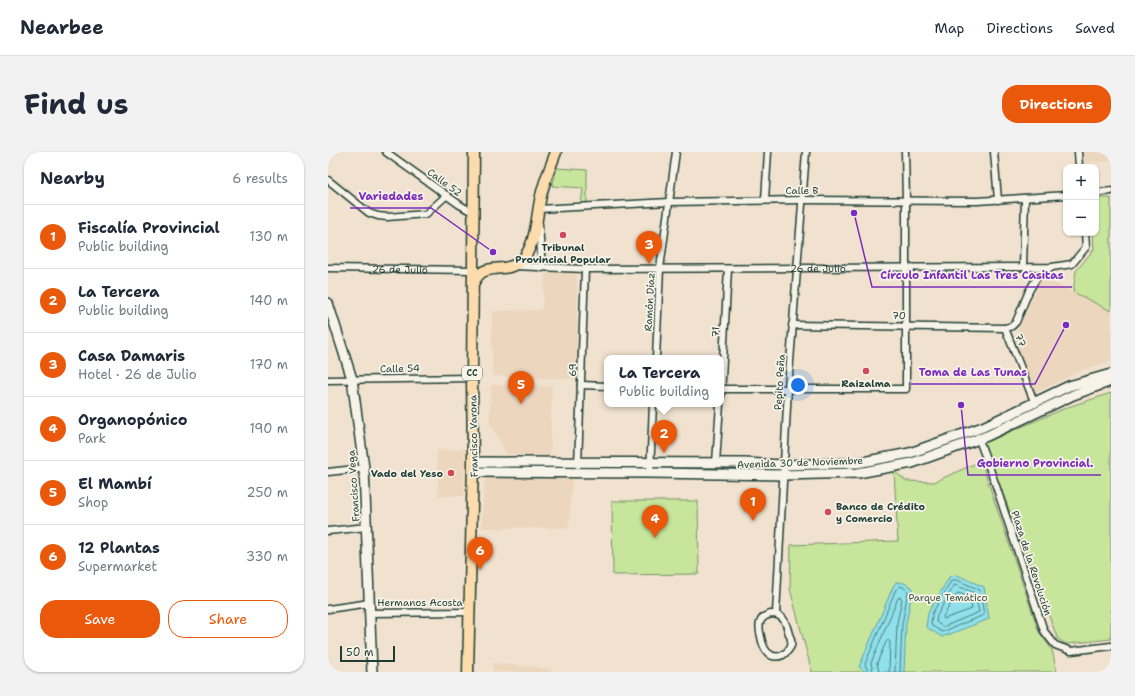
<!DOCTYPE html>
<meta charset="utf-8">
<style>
:root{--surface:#fff;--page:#f2f2f3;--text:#1f2937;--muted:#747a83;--line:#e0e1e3;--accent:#ea580c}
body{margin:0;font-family:"Shantell Sans",sans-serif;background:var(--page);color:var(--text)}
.controls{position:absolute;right:12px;top:12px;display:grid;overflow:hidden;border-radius:8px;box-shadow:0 1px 3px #0004}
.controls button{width:36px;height:36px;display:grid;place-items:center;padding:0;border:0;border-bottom:1px solid var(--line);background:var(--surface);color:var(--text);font:20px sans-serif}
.scale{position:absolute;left:12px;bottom:10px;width:55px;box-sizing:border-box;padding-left:4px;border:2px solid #1f3d34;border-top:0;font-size:11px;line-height:14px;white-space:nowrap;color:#1f3d34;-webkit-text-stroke:3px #f7f3e8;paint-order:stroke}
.you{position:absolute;left:470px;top:233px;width:14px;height:14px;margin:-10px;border:3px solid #fff;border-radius:50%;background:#1a73e8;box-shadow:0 0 0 6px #1a73e833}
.badge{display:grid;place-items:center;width:26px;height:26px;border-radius:50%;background:var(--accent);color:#fff;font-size:13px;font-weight:700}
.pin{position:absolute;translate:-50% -33px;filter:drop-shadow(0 1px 2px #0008)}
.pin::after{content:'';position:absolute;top:21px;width:14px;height:12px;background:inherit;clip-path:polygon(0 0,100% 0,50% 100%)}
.popup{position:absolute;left:276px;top:203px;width:120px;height:52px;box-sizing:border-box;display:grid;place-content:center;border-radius:8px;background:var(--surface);filter:drop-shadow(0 1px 3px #0005);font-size:13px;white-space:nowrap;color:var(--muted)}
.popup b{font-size:15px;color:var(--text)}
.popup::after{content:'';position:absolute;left:50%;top:100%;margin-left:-8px;border:8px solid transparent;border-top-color:var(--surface)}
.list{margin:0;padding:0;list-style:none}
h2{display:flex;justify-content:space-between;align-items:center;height:52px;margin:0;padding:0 16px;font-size:17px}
h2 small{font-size:13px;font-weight:400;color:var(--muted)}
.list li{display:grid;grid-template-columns:26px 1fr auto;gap:12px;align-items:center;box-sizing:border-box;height:64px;padding:0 16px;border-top:1px solid var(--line)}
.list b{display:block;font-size:15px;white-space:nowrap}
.list p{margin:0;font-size:13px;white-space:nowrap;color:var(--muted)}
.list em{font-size:13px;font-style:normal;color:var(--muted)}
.actions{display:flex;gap:8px;padding:12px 16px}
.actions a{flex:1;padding:9px 0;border:1px solid var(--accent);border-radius:16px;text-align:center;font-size:14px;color:var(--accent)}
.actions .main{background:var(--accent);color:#fff}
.map{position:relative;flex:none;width:783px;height:520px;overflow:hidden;border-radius:16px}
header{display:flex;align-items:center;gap:24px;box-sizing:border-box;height:56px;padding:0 20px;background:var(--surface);border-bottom:1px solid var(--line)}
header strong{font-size:19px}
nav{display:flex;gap:22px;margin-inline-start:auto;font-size:14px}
.intro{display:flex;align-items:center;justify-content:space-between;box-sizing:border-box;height:96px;padding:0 24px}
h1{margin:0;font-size:28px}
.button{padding:10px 18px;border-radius:16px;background:var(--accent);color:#fff;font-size:14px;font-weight:700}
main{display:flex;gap:24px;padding:0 24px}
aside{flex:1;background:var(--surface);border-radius:16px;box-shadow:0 1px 3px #0004}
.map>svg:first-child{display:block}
.built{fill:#edd6be}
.green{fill:#c8e59c;stroke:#749168}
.water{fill:#8fe0eb;stroke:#629fa2}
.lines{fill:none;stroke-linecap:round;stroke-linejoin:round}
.shore{stroke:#4c7e7d;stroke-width:1}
.street-casing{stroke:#1f3d34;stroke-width:9}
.secondary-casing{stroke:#1f3d34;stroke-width:12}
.primary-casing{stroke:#1f3d34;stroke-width:13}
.street{stroke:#f7f3e8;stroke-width:6}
.secondary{stroke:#f7f3e8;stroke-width:9}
.primary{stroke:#fcdcac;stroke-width:10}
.poi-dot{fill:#d1495b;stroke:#f7f3e8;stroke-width:1.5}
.labels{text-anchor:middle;stroke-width:3.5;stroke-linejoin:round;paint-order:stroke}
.shield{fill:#f7f3e8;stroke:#60746a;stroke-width:1}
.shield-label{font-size:9px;font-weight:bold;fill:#1f3d34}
.street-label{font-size:10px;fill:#1f3d34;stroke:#f7f3e8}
.poi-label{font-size:10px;font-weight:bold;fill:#1f3d34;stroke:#f7f3e8}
.park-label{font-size:10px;fill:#385644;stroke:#f7f3e8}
.leader{fill:none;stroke:#7b2cbf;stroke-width:1.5}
.callout-dot{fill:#7b2cbf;stroke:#f7f3e8;stroke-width:1.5}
.callout-label{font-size:11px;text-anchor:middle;font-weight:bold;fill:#7b2cbf;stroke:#f7f3e8;stroke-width:3.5;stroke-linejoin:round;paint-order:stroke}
</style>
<header>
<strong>Nearbee</strong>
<nav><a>Map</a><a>Directions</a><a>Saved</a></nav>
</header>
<div class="intro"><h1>Find us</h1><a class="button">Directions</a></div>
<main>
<aside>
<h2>Nearby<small>6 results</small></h2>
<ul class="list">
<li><span class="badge">1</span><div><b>Fiscalía Provincial</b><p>Public building</p></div><em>130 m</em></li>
<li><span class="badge">2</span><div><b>La Tercera</b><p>Public building</p></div><em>140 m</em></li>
<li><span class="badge">3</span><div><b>Casa Damaris</b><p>Hotel · 26 de Julio</p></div><em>170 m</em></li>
<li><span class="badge">4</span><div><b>Organopónico</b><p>Park</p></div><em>190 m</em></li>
<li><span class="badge">5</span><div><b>El Mambí</b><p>Shop</p></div><em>250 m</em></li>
<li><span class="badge">6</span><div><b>12 Plantas</b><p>Supermarket</p></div><em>330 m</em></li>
</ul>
<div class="actions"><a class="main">Save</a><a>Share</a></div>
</aside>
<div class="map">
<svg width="783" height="520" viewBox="0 0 783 520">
<rect width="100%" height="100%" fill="#f1e2cf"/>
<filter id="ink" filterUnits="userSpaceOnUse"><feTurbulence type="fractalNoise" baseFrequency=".025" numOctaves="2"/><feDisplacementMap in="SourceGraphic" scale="8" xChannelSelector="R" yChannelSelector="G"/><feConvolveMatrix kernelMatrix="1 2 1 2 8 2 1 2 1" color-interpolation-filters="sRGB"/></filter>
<g filter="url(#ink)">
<path class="built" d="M754,0H783V9L755,11Z
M217,121H249L250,227L164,224V159L214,158Z
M714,125L783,159V209L755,218L707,241L695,213L686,187Z
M163,233L224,234L222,305L179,302L161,270Z
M137,297L136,344H110L109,298Z
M157,324L244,326L241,376H153Z
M165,511L223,517V520H165Z"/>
<path class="green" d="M229,16L259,18V51L253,52L255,36L224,34Z
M768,46H783V159L745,140L748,119L766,97L765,81H768Z
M783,241V487L738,492L730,487L727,480L656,291L740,255Z
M653,309L711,480L724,498L729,520H484L462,437L463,393L570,389L566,319L578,329L606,330Z
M284,349H370L371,422L285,423Z"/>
<path class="water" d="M629,423L656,435L661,467L614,485L598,475L600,461L622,424Z
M568,430L576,431L585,436L578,472L576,520H538L531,515L565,435Z"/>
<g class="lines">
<path class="shore" d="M624,428H629L652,438L656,463L614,480L603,473L604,462Z
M627,433L647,441L651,460L615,475L608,470L609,464Z
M630,441L642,445L644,457L616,467L615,465Z
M540,520L537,512L568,437L571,434L575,435L580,439L574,472L572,520
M545,520L543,511L570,446L572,445L574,447L569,471L567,520
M551,520L549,511L558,490L560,488L562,490L561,520"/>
<defs>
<g id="street">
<path d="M58,0L132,53L146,61"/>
<path d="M666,0L670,48"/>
<path d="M750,0L751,15"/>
<path d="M0,28L41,61L50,64L59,65L98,62L119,43"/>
<path d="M768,41L783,39"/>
<path d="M437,48L440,0"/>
<path d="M211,59L210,57L341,50L474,48L649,49L738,43"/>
<path d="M211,72L214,116"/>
<path id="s1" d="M186,114L257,117L724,115L744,112L758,95L757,81"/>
<path d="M695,115L697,46"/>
<path id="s2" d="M0,116L145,118"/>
<path d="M464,173L677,176L684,174L688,170L701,139L711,122L723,116"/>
<path d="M677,176L707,252"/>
<path d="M328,206L332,116L348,0"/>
<path d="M0,228L144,226"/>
<path d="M253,233L279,234"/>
<path d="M393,237H578V48L577,0"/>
<path d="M393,244L400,117"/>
<path d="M650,285L667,331L716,479L727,493L743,499L783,494"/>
<path d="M388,311L392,252"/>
<path d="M250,313L257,117"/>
<path d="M0,320L36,316"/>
<path d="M322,321L325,252"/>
<path d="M0,379L39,375"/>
<path d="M0,457L42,451"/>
<path d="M42,461L142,460"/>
<path d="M443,462C456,462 458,471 461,482C463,486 464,490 463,494C461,498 458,501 455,503C441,509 435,496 433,485C430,474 430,465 443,462Z"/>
<path d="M448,462L460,236L478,0"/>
</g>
<path id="secondary" d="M0,151L24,227L36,316L44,520
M145,310L416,311L456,313L529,311L582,301L655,275L741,234L783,222
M145,320L322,321L455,323L530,321L584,311L659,284L745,243L783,229"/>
<path id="primary" d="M145,132C147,128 149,124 152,122C160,113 180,120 192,110C209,94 208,64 213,44C216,29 223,14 228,0
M140,520L145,310L144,226L146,0"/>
</defs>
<use href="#street" class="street-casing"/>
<use href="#secondary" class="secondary-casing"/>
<use href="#primary" class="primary-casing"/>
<use href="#street" class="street"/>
<use href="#secondary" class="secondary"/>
<use href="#primary" class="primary"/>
</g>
</g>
<g class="poi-dot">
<circle cx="235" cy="83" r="4"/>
<circle cx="538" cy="219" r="4"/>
<circle cx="123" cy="321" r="4"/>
<circle cx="500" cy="360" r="4"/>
</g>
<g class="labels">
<rect class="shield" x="134" y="214" width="20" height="14" rx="3"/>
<g class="shield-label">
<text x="144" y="224">CC</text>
</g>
<g class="street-label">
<text transform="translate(117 30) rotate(36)" y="4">Calle 52</text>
<text x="474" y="42">Calle B</text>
<text dy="4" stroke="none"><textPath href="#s1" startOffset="304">26 de Julio</textPath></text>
<text dy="4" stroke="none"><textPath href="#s2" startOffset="72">26 de Julio</textPath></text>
<text transform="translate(321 150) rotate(-87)" y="4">Ramón Díaz</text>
<text transform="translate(571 163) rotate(1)" y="4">70</text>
<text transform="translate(387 180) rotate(-87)" y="4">71</text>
<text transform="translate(693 188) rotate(68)" y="4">77</text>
<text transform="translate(72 216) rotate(-1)" y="4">Calle 54</text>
<text transform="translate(244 218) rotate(-88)" y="4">69</text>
<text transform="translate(451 230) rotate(-86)" y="4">Pepito Peña</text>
<text transform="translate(145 284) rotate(-91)" y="4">Francisco Varona</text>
<text transform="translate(472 310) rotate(-2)" y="4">Avenida 30 de Noviembre</text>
<text transform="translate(25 334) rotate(-94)" y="4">Francisco Vega</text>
<text transform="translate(704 411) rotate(72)" y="4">Plaza de la Revolución</text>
<text x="92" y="454">Hermanos Acosta</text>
</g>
<g class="poi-label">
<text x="235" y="99">Tribunal<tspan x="235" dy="12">Provincial Popular</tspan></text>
<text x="538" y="235">Raizalma</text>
<text x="115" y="325" text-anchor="end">Vado del Yeso</text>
<text x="508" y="358" text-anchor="start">Banco de Crédito<tspan x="508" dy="12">y Comercio</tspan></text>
</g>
<g class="park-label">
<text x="620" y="449">Parque Temático</text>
</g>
</g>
<path class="leader" d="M165 100L103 56H22M526 61L544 135H744M738 173L707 232H583M633 253L640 323H773"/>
<g class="callout-dot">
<circle cx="165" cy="100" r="4"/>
<circle cx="526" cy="61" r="4"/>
<circle cx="738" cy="173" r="4"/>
<circle cx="633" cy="253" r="4"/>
</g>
<g class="callout-label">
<text x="63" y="48">Variedades</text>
<text x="644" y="127">Círculo Infantil Las Tres Casitas</text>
<text x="645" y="224">Toma de Las Tunas</text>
<text x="707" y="315">Gobierno Provincial.</text>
</g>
</svg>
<div class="controls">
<button>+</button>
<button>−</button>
</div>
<div class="scale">50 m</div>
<div class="you"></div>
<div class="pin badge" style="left:425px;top:369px">1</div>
<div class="pin badge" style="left:336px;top:301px">2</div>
<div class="popup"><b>La Tercera</b>Public building</div>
<div class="pin badge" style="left:321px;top:112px">3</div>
<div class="pin badge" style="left:327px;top:386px">4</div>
<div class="pin badge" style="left:193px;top:252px">5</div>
<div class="pin badge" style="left:152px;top:418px">6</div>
</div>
</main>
